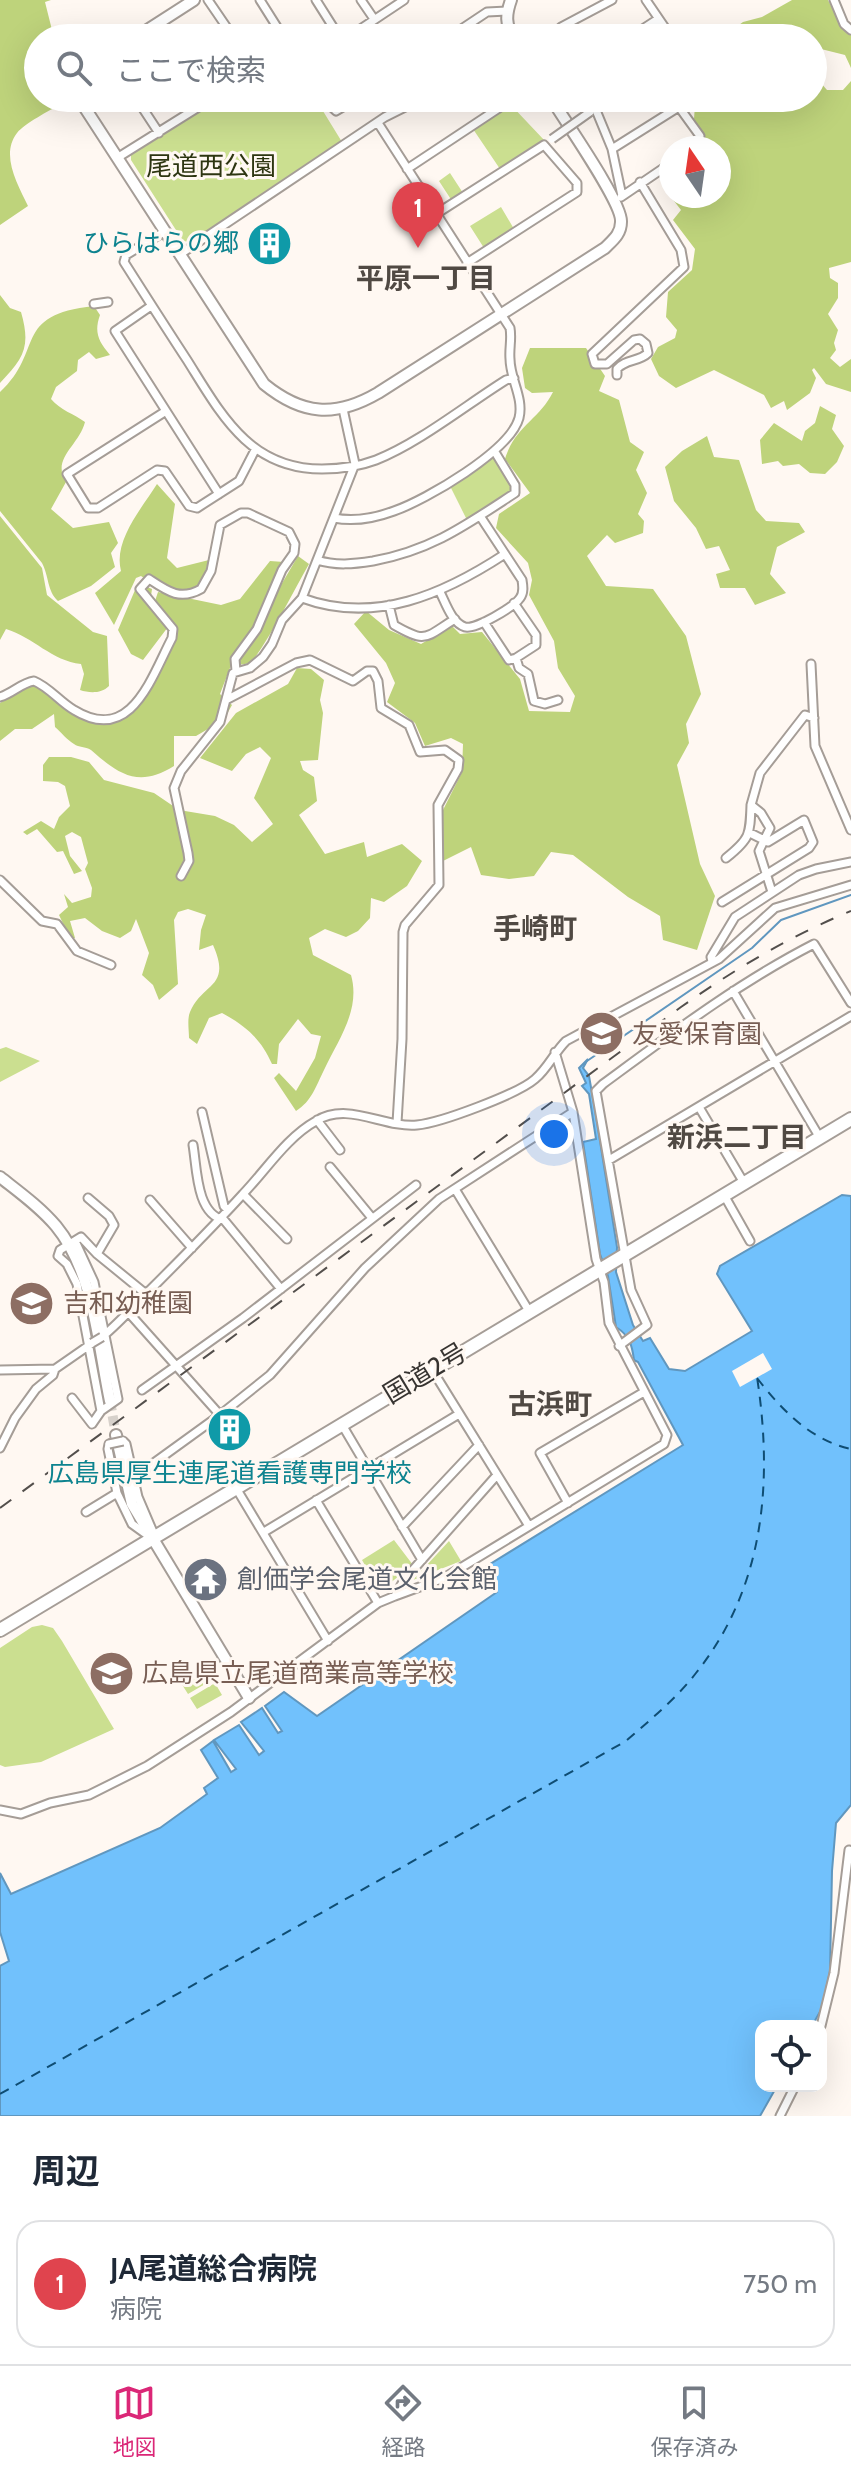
<!DOCTYPE html>
<html lang="ja">
<meta charset="utf-8">
<style>
:root{--surface:#fff;--page:#f6f6f7;--text:#1f2937;--muted:#747a83;--line:#e0e1e3;--accent:#db2777}
body{margin:0;font-family:Cabin,"Noto Sans JP",sans-serif;background:var(--page);color:var(--text)}
.controls{position:absolute;right:24px;bottom:24px;display:grid;overflow:hidden;border-radius:16px;box-shadow:0 8px 32px #0002}
.controls button{width:72px;height:72px;display:grid;place-items:center;padding:0;border:0;border-bottom:2px solid var(--line);background:var(--surface);color:var(--text);font:40px sans-serif}
.compass{position:absolute;left:659px;top:136px;width:72px;height:72px;border-radius:50%;background:var(--surface);box-shadow:0 8px 32px #0002;rotate:347deg}
.you{position:absolute;left:554px;top:1134px;width:28px;height:28px;margin:-20px;border:6px solid #fff;border-radius:50%;background:#1a73e8;box-shadow:0 0 0 12px #1a73e833}
.badge{display:grid;place-items:center;width:52px;height:52px;border-radius:50%;background:var(--accent);color:#fff;font-size:26px;font-weight:700}
.pin{position:absolute;translate:-50% -66px;filter:drop-shadow(0 2px 4px #0008)}
.pin::after{content:'';position:absolute;top:42px;width:28px;height:24px;background:inherit;clip-path:polygon(0 0,100% 0,50% 100%)}
.list{margin:0;padding:0;list-style:none}
h2{display:flex;justify-content:space-between;align-items:center;height:104px;margin:0;padding:0 32px;font-size:34px}
h2 small{font-size:26px;font-weight:400;color:var(--muted)}
.list li{display:grid;grid-template-columns:52px 1fr auto;gap:24px;align-items:center;box-sizing:border-box;height:128px;margin:0 16px 16px;padding:0 16px;border:2px solid var(--line);border-radius:24px}
.list b{display:block;font-size:30px;white-space:nowrap}
.list p{margin:0;font-size:26px;white-space:nowrap;color:var(--muted)}
.list em{font-size:26px;font-style:normal;color:var(--muted)}
.icon{flex:none;width:44px;height:44px;fill:none;stroke:currentColor;stroke-width:2;stroke-linecap:round;stroke-linejoin:round}
.map{position:relative;flex:none;width:851px;height:2116px;overflow:hidden}
.search{position:absolute;background:var(--surface);box-shadow:0 8px 32px #0002;left:24px;right:24px;top:24px;height:88px;display:flex;align-items:center;gap:20px;box-sizing:border-box;padding:0 28px;border-radius:44px;color:var(--muted);font-size:30px}
.sheet{height:248px;background:var(--surface)}
nav{display:flex;justify-content:space-around;align-items:center;box-sizing:border-box;height:112px;border-top:2px solid var(--line);background:var(--surface);font-size:22px;color:var(--muted)}
nav a{display:grid;justify-items:center;gap:4px}
nav .on{color:var(--accent)}
.map>svg:first-child{display:block}
.green{fill:#cbdf90}
.forest{fill:#bed37b}
.water{fill:#71c1fc;stroke:#6097bf;stroke-width:2}
.pier{fill:#fff8f2}
.lines{fill:none;stroke-linecap:round;stroke-linejoin:round}
.stream{stroke:#6097bf;stroke-width:2}
.ferry{stroke:#0f4d73;stroke-width:2;stroke-dasharray:10 8;stroke-linecap:butt}
.secondary-tunnel{stroke:#d7d1cb;stroke-width:10;stroke-dasharray:10 5;stroke-linecap:butt}
.street-casing{stroke:#a59d97;stroke-width:11}
.secondary-casing{stroke:#a59d97;stroke-width:14}
.highway-casing{stroke:#a59d97;stroke-width:16}
.street{stroke:#fff;stroke-width:7}
.secondary{stroke:#fff;stroke-width:10}
.highway{stroke:#fff;stroke-width:12}
.rail{stroke:#534f4c;stroke-width:2;stroke-dasharray:14 14;stroke-linecap:butt}
.street-bridge-casing{stroke:#a59d97;stroke-width:11;stroke-linecap:butt}
.street-bridge{stroke:#fff;stroke-width:7}
.labels{text-anchor:middle;stroke-width:6;stroke-linejoin:round;paint-order:stroke}
.park-label{font-size:26px;fill:#2d3511;stroke:#fff8f2}
.culture-label{font-size:26px;fill:#0d838f;stroke:#fff8f2;text-anchor:end}
.education-label{font-size:26px;fill:#785e54;stroke:#fff8f2;text-anchor:start}
.street-label{font-size:26px;fill:#373431;stroke:#fff8f2}
.worship-label{font-size:26px;fill:#5b616d;stroke:#fff8f2;text-anchor:start}
.neighbourhood-label{font-size:28px;font-weight:bold;fill:#504943;stroke:#fff8f2}
</style>
<div class="map">
<svg width="851" height="2116" viewBox="0 0 851 2116">
<rect width="100%" height="100%" fill="#fff8f2"/>
<path class="green" d="M221,98H315L342,142L190,242L183,241L131,160V154Z
M510,104L545,141L500,169L473,129Z
M450,173L463,193L452,201L439,181Z
M501,207L514,229L484,248L470,226Z
M495,456L514,485L512,491L467,520L449,484Z
M6,1047L40,1061L0,1082V1049Z
M394,1540L413,1565L380,1591L362,1560Z
M449,1541L461,1561L413,1580Z
M42,1625L53,1628L62,1641L114,1729L41,1762L5,1767L0,1765V1648L32,1627Z
M205,1669L212,1680L188,1694L181,1683Z
M215,1683L222,1695L197,1709L190,1698Z"/>
<path class="forest" d="M0,0H51L45,2L54,38H38V98H60L61,104C49,111 25,123 17,133C0,155 18,185 28,206L0,225Z
M792,0H828L841,25L851,33V68L845,55L813,47V38H716L721,33H728L743,22L762,17Z
M813,74L827,90H843L851,81V262L829,268L830,278L838,283V298L828,314L838,330L834,343L836,350L830,358L840,367L851,359V392L826,384L814,368L812,370L816,378L810,393L787,410L784,401L771,408L764,395L714,370L676,388L659,376L651,359L658,347L675,338L677,330L666,317L668,292L692,270L695,249L673,220L681,210L664,188L666,172L671,168V196H719V148H699L707,141L694,119L695,105L704,98H813Z
M0,295L10,308L21,312C31,347 24,358 0,383Z
M94,306L100,315C94,332 98,341 110,355L96,359L89,352L78,360L77,371L56,387L51,399C60,410 74,414 85,422C79,446 51,458 66,482L51,509L73,528L109,522L118,543L111,553L115,567L91,586L58,601C47,591 49,576 42,563L0,511V392C45,351 11,315 94,306Z
M530,348H586L605,376L599,391L619,400L630,442L644,452L636,470L647,493L638,514L644,521L643,533L615,543L607,535L587,556L606,586L653,589L686,636L701,694L686,724L689,743L677,765L700,864L715,896L697,950L663,940L660,916L628,897L573,855L551,852L534,876L509,879L481,875L471,847L441,862L440,816L462,772L463,744L451,738L425,746L415,723L387,702L395,683L386,663L354,624L366,611L389,630L421,644L452,626L460,634L482,632L520,679L529,711L570,712L575,696L558,668L554,641L529,595L532,580L528,563L496,528L499,514L530,493L505,459C515,426 539,420 553,392L532,393L525,388L522,368Z
M820,406L836,415L832,429L844,446L837,462L825,474L810,473L799,464L783,466L778,461L762,464L760,440L774,423L802,441L805,431L815,423Z
M707,436L714,457L739,460L756,510L766,521L799,523L805,532L777,547L770,574L786,593L755,605L745,588H720L716,574L730,570L719,546L706,549L696,528L674,501L665,467L682,451Z
M157,484L175,504L167,558L177,568L209,560L200,587C180,597 159,589 141,576L136,578L114,625L95,593L121,571C113,541 142,508 157,484Z
M0,516L42,568L47,595L93,632L107,636L109,686C101,694 89,693 80,690L84,674L81,664C52,661 33,637 6,629L0,640Z
M298,556L309,564C290,597 274,632 251,663L238,665L237,660Z
M270,561L284,562L255,628L235,655L220,694L232,705L217,732L208,729L196,736H174V766C139,788 119,775 91,750C85,746 79,748 74,744C67,740 61,732 55,727L54,714L32,729H15L0,741V703L32,684L47,690L77,711L116,721L157,676L174,629L155,601L158,592L221,605L240,599Z
M138,583L152,589L150,603L168,627L143,660L131,654L118,630Z
M297,668L311,669L324,680L320,700L323,713L318,760L300,761L303,770L314,777L317,801L299,815L325,854L364,842L367,857L402,844L422,861L407,886L384,902L371,898L370,918L358,931L346,937L325,929L309,938L313,955L351,975C361,1010 338,1040 324,1070C316,1086 312,1101 296,1111L274,1078L279,1073L296,1091L315,1058L321,1036L311,1034L298,1019L279,1044L277,1064H272C261,1039 246,1026 222,1013L209,1018L197,1044L189,1038C189,1030 187,1019 190,1012C203,982 232,988 213,945L199,950L201,930L206,915L188,909L178,912L174,920L178,984L159,1000L153,985L142,975L149,953L136,919L131,931L120,938L102,931L85,918L70,921L75,938H70L59,915L68,907L64,894L72,903L91,897L92,888L85,869L88,863L81,837L72,832L65,836L70,856L82,871L74,874L63,851L57,852L37,829L27,835L23,832L41,821L54,829L59,817L70,806L65,786L58,782L43,781V765L49,757H71L89,762L104,780L154,793L179,810L215,816L234,825L252,842L273,824L254,798L271,758L260,747L246,754L232,771L200,758L236,713L288,684Z"/>
<path class="water" d="M588,1059L583,1068L589,1076L595,1110L617,1247L616,1272L633,1325L643,1341L650,1338L669,1369L685,1371L752,1331L717,1274L720,1266L842,1195L851,1196V1805L836,1823L832,1871L830,1971L822,2008L812,2026H761V2086H777L760,2116H0V1966L9,1961L0,1932V1873L11,1894L160,1828L207,1794L204,1788L218,1778L201,1750L213,1741L231,1772L236,1769L214,1740L239,1725L259,1755L264,1751L241,1722L262,1708L278,1733L282,1731L265,1706L284,1692L317,1716L497,1592L482,1569L683,1445L638,1362L634,1360C632,1345 630,1336 616,1327L608,1276L600,1254L583,1142L596,1139L589,1094L582,1086L586,1083L579,1068Z"/>
<path class="pier" d="M763,1353L772,1369L740,1387L732,1371Z"/>
<g class="lines">
<path class="stream" d="M587,1061L752,948L781,920L851,895"/>
<path class="ferry" d="M757,1378C782,1410 810,1440 851,1449
M0,2094L626,1741C651,1719 676,1699 696,1673C765,1587 773,1481 757,1377"/>
<path class="secondary-tunnel" d="M110,1401L116,1435"/>
<defs>
<path id="street" d="M208,0L234,38
M260,0L284,38
M316,0L340,38
M361,0L374,19
M646,0L672,38
M834,0L844,24L851,30
M347,38L404,0
M448,38L487,12L507,11
M566,38L561,27L612,0
M629,38L658,19
M139,98L138,101L159,133
M322,98L336,111L358,98
M591,98L612,149L622,196
M679,107L700,136L699,145L695,148
M595,108L610,98
M612,149L693,98
M117,158L213,98
M407,169L499,108L498,98
M621,197L671,163
M436,214L544,145L577,183V192L467,263
M164,232L126,255L124,262C145,295 166,328 187,360C221,414 249,469 322,469C339,469 360,466 376,460C419,443 466,405 506,380L514,378
M179,255L385,117L423,98
M94,304L108,302
M151,306L115,331L219,494
M617,375V369C625,359 639,362 648,353L646,344L640,339L634,340L607,364H595L592,354L684,267L681,250L640,182
M166,411L67,474L88,508H98L157,470L165,471L189,506L197,508L239,481L255,450
M334,518C354,522 375,518 394,511C426,500 510,451 519,418C524,398 510,379 510,359C509,348 512,339 510,328L378,123
M317,560C336,566 354,564 373,561C432,550 466,525 515,493V485L495,452
M440,592C446,604 452,623 465,627C475,630 514,607 520,598C524,593 523,586 522,580L480,516
M302,598C375,625 444,594 505,554
M389,605L394,625C427,644 424,638 455,619
M484,622L509,660L516,658L536,645V635L514,603
M516,658L519,668L528,674L534,701L545,704L558,700
M811,664L815,746L851,830
M0,697C13,693 21,683 34,681C49,687 60,702 74,710C131,745 151,678 172,638L173,629L140,589L149,579C167,591 180,601 201,589L211,571L220,525L241,513H248L289,532L295,544L294,553L282,570L257,629L235,659L236,671
M228,699L296,663L310,660L353,681L367,671H373L378,681L381,708L409,725L420,752L445,750L459,760L458,769L438,805L439,885L405,925L403,932L402,1039L397,1123
M726,858C750,839 750,835 751,805
M181,876L189,861L188,853L174,788L181,771L220,722L233,673L250,668L263,657L272,644L282,620L302,598L355,464L343,409
M0,880L42,921L57,924L77,951L111,965
M772,892L759,851L770,828L761,813L751,805L760,773L805,715L814,718
M722,902L809,848L813,842L804,820L768,842L750,833
M712,962L711,957L735,917L799,875L816,869L851,862
M733,991L820,1138
M699,1107L744,1183
M202,1112L224,1206L228,1210
M317,1120L340,1150
M193,1145C197,1168 196,1214 224,1220L281,1289
M609,1160L851,1016
M330,1167L372,1218
M455,1189L529,1311
M243,1194L287,1239
M724,1195L750,1241
M88,1198L109,1216L114,1225L97,1254
M150,1200L192,1248
M75,1241L94,1282L118,1399L101,1411L77,1284L67,1264L58,1256L60,1250L81,1237L97,1254L146,1294
M129,1313L220,1415
M102,1337C119,1323 134,1306 150,1290C181,1259 213,1227 243,1194C266,1170 287,1137 316,1121C348,1101 383,1128 417,1125C440,1123 518,1094 535,1079C548,1068 554,1053 566,1041L719,959L775,908L851,885
M619,1346L647,1325L631,1290L596,1091L603,1084C671,1034 738,983 814,944L851,1003
M431,1368L529,1526
M0,1370L55,1369
M142,1390L243,1318L416,1185
M72,1398L92,1424L101,1411
M341,1423L422,1560
M123,1441L126,1444L138,1497L153,1532
M109,1444L108,1449L117,1493L132,1524L150,1537
M0,1448L15,1418L36,1389L53,1375L55,1369L91,1344
M133,1478L220,1415L270,1375L365,1268L439,1199L573,1112
M236,1488L328,1641
M316,1500L378,1603
M568,1503L540,1453L644,1392
M86,1512L117,1493
M402,1527L479,1445
M264,1532L459,1414
M395,1596L444,1578L664,1444L667,1435L609,1323L604,1282L596,1259L573,1112L555,1052
M0,1810L21,1814L50,1803L89,1795L147,1766L231,1712L378,1603L395,1596L404,1580L497,1475
M821,2026L834,1973L849,1850
M780,2116L795,2086"/>
<path id="secondary" d="M511,0C506,14 505,25 514,38
M135,38L194,0
M82,98L85,108L264,384C302,415 335,418 378,393L605,248C613,240 621,234 621,222C623,203 564,120 551,98
M0,1177C19,1192 40,1207 56,1226C94,1272 98,1344 110,1401
M116,1435L132,1504L249,1698"/>
<path id="highway" d="M0,1630L851,1119"/>
</defs>
<use href="#street" class="street-casing"/>
<use href="#secondary" class="secondary-casing"/>
<use href="#highway" class="highway-casing"/>
<use href="#street" class="street"/>
<use href="#secondary" class="secondary"/>
<use href="#highway" class="highway"/>
<path class="rail" d="M0,1508L681,1007C735,969 790,936 851,911"/>
<defs>
<path id="street-bridge" d="M552,139L590,112
M92,1343L102,1337
M109,1444L123,1441"/>
</defs>
<use href="#street-bridge" class="street-bridge-casing"/>
<use href="#street-bridge" class="street-bridge"/>
</g>
<defs>
<symbol id="building-disc" viewBox="-11 -11 22 22"><circle r="9.5" fill="#0f9aa8" stroke="#fff8f2"/><path d="M-4-6H4V6H1V3H-1V6H-4ZM-2.5-4.3h1.7v1.8h-1.7ZM.8-4.3h1.7v1.8H.8ZM-2.5-1h1.7V.8h-1.7ZM.8-1h1.7V.8H.8Z" fill="#fff"/></symbol>
<symbol id="school-disc" viewBox="-11 -11 22 22"><circle r="9.5" fill="#8d6e63" stroke="#fff8f2"/><path d="M0-5L7-2L0 1L-7-2ZM-4 1L0 2.5L4 1V4Q0 6-4 4Z" fill="#fff"/></symbol>
<symbol id="temple-disc" viewBox="-11 -11 22 22"><circle r="9.5" fill="#6b7280" stroke="#fff8f2"/><path d="M0-6L5-2H3V0L6.5 2.5H4V6H1.5V3h-3V6H-4V2.5H-6.5L-3 0V-2H-5Z" fill="#fff"/></symbol>
</defs>
<g fill-rule="evenodd">
<use href="#building-disc" x="244" y="218" width="51" height="51"/>
<use href="#school-disc" x="576" y="1008" width="51" height="51"/>
<use href="#school-disc" x="6" y="1278" width="51" height="51"/>
<use href="#building-disc" x="204" y="1404" width="51" height="51"/>
<use href="#temple-disc" x="180" y="1554" width="51" height="51"/>
<use href="#school-disc" x="86" y="1648" width="51" height="51"/>
</g>
<g class="labels">
<g class="park-label">
<text x="211" y="175">尾道西公園</text>
</g>
<g class="culture-label">
<text x="239" y="252">ひらはらの郷</text>
<text x="230" y="1482" text-anchor="middle">広島県厚生連尾道看護専門学校</text>
</g>
<g class="education-label">
<text x="632" y="1043">友愛保育園</text>
<text x="63" y="1312">吉和幼稚園</text>
<text x="142" y="1682">広島県立尾道商業高等学校</text>
</g>
<g class="street-label">
<text transform="translate(425 1373) rotate(-31)" y="9">国道2号</text>
</g>
<g class="worship-label">
<text x="237" y="1588">創価学会尾道文化会館</text>
</g>
<g class="neighbourhood-label">
<text x="426" y="288">平原一丁目</text>
<text x="535" y="938">手崎町</text>
<text x="737" y="1147">新浜二丁目</text>
<text x="550" y="1414">古浜町</text>
</g>
</g>
</svg>
<div class="controls">
<button><svg class="icon" aria-label="locate" viewBox="0 0 24 24"><circle cx="12" cy="12" r="6"/><path d="M12 2v4M12 18v4M2 12h4M18 12h4"/></svg></button>
</div>
<svg class="compass" viewBox="-18 -18 36 36"><path d="M0-13l5 13h-10z" fill="#e53935"/><path d="M0 13l5-13h-10z" fill="#747a83"/></svg>
<div class="you"></div>
<div class="pin badge" style="left:418px;top:248px;background:#e0444e">1</div>
<div class="search"><svg class="icon" aria-label="search" viewBox="0 0 24 24"><circle cx="10" cy="10" r="6"/><path d="M15 15l6 6"/></svg>ここで検索</div>
</div>
<section class="sheet">
<h2>周辺<small></small></h2>
<ul class="list">
<li><span class="badge" style="background:#e0444e">1</span><div><b>JA尾道総合病院</b><p>病院</p></div><em>750 m</em></li>
</ul>
</section>
<nav>
<a class="on"><svg class="icon" aria-label="map" viewBox="0 0 24 24"><path d="M3 6l6-2 6 2 6-2v14l-6 2-6-2-6 2zM9 4v14M15 6v14"/></svg>地図</a>
<a><svg class="icon" aria-label="directions" viewBox="0 0 24 24"><path d="M12 3l9 9-9 9-9-9zM9 14v-3h6M13 9l2 2-2 2"/></svg>経路</a>
<a><svg class="icon" aria-label="saved" viewBox="0 0 24 24"><path d="M7 4h10v16l-5-4-5 4z"/></svg>保存済み</a>
</nav>
